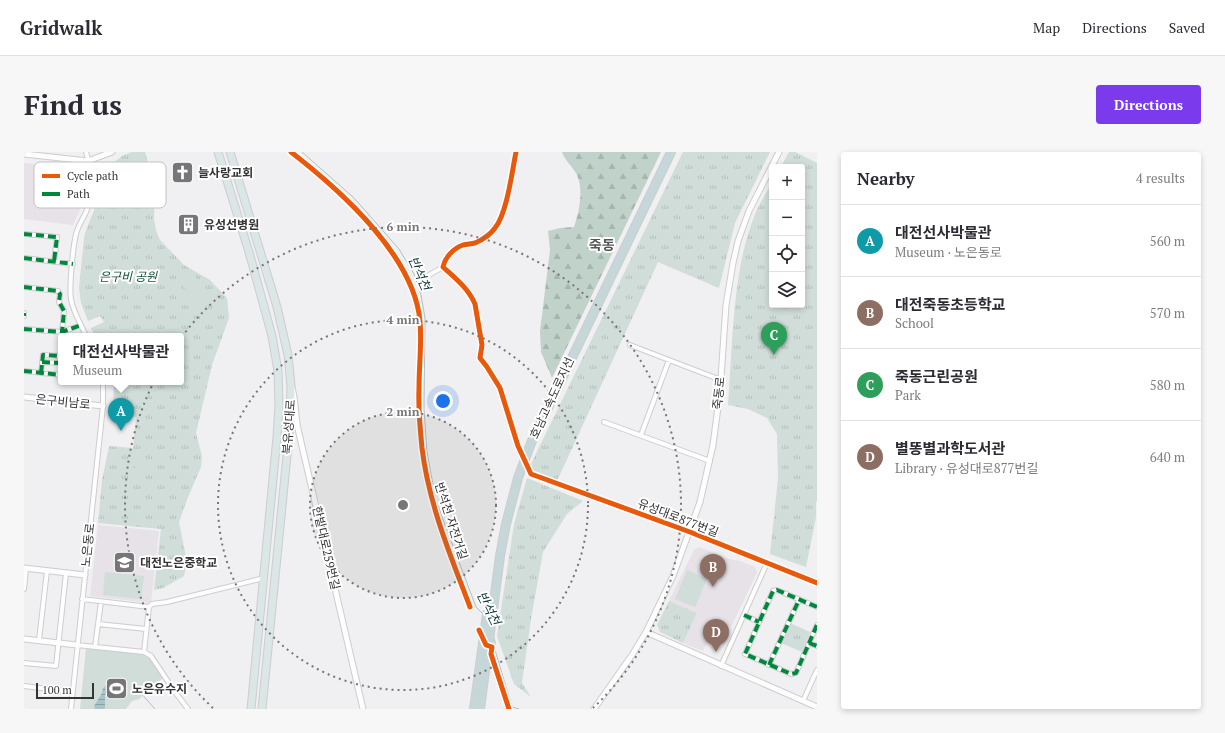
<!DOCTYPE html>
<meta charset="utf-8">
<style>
:root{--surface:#fff;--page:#f7f7f7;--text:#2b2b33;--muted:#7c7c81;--line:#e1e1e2;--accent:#7c3aed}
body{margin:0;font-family:"PT Serif","Noto Sans KR",serif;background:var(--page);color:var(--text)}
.controls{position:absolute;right:12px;top:12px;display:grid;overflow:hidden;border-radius:4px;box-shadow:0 2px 6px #0003}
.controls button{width:36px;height:36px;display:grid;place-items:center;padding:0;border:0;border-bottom:1px solid var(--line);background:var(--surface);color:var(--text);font:20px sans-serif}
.scale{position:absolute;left:12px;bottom:10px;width:58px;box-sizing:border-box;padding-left:4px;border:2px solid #353435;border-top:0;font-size:11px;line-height:14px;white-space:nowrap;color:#353435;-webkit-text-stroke:3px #fff;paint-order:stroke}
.you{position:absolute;left:419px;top:249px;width:14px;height:14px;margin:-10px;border:3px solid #fff;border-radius:50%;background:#1a73e8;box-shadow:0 0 0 6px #1a73e833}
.badge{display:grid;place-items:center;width:26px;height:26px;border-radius:50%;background:var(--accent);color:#fff;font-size:13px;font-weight:700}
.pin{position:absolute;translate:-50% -33px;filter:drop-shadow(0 1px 2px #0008)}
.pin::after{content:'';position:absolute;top:21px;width:14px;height:12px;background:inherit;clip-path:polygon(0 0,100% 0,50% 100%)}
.popup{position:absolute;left:34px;top:181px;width:126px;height:52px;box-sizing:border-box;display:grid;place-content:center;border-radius:4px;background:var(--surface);filter:drop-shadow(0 1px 3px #0005);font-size:13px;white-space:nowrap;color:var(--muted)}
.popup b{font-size:15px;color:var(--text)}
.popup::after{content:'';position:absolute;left:50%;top:100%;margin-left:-8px;border:8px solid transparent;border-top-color:var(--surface)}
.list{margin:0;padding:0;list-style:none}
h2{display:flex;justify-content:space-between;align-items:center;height:52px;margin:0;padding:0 16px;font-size:17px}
h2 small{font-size:13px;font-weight:400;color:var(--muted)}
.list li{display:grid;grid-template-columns:26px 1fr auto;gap:12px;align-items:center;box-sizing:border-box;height:72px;padding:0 16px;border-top:1px solid var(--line)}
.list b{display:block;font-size:15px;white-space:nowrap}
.list p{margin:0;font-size:13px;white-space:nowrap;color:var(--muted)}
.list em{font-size:13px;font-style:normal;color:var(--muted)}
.icon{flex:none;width:22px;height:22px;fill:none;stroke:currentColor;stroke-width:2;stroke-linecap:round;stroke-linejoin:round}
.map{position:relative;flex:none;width:793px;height:557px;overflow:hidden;border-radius:4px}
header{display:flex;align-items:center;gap:24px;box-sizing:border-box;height:56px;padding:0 20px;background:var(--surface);border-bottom:1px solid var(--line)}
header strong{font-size:19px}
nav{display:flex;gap:22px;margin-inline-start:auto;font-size:14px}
.intro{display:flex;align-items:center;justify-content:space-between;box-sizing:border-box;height:96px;padding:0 24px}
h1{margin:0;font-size:28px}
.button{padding:10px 18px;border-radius:4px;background:var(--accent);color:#fff;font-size:14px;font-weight:700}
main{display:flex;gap:24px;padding:0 24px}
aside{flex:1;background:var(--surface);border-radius:4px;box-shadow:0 2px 6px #0003}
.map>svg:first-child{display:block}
.built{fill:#e7e1e8}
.forest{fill:url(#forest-firs)}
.park{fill:url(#park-tufts)}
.pitch{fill:#d0ddd8}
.water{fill:url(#water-rules)}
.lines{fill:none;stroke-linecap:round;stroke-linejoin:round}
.stream{stroke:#a9c4c8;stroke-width:1}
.minor-tunnel{stroke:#cbcacb;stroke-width:4;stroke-dasharray:4 2;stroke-linecap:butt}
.minor-casing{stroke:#ceccce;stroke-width:6}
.tertiary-casing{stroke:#ceccce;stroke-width:7}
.primary-casing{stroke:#cdcdce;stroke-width:9}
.motorway-casing{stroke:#cdcdce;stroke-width:10}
.minor{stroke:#fdfdfd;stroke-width:4}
.tertiary{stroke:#fdfdfd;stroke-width:5}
.primary{stroke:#dbe6e7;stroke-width:7}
.motorway{stroke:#c5d7d8;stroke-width:8}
.quiet{stroke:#00873e;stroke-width:4;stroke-dasharray:8 4;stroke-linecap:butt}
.cycleway-casing{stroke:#fff;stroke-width:8}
.cycleway{stroke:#e8590c;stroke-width:5}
.ring{fill:none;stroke:#767577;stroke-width:2;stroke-dasharray:2 4}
.labels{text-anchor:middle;stroke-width:4;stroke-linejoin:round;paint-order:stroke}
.poi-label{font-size:12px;font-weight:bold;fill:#353435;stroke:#fff;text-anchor:start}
.park-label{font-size:12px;font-style:italic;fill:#13513b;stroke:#fff}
.street-label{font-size:12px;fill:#353435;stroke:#fff}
.water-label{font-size:13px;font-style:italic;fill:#13393d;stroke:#fff}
.quarter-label{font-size:14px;font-weight:bold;fill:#575457;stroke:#fff}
.key{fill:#fff;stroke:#c2c2c2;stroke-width:1}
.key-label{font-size:11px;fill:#353435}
.centre{fill:#767577;stroke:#fff;stroke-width:2}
.ring-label{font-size:12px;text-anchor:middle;font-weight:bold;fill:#767577;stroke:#fff;stroke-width:4;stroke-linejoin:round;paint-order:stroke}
</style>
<header>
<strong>Gridwalk</strong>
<nav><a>Map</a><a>Directions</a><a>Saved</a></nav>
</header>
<div class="intro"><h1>Find us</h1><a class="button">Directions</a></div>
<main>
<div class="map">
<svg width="793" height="557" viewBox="0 0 793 557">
<defs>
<pattern id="forest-firs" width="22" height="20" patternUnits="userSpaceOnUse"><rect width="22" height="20" fill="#c1d2cb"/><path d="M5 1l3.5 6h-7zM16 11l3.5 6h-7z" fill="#a6b5af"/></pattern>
<pattern id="park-tufts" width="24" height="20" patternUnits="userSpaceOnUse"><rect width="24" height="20" fill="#d0ddd8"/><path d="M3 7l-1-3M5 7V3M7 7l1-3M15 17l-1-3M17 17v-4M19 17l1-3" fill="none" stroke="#b3beba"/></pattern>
<pattern id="water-rules" width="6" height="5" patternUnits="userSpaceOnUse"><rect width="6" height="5" fill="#a9c4c8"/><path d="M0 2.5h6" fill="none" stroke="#8aa0a3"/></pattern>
</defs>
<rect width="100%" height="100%" fill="#f0eff1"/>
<path class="built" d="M0,11L63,17L61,47L49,73L0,67Z
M74,373L135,379L127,451L66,444Z
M675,395L705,407L716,409L731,415L733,421L707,475L693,469L679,499L659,491L673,461L645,449L670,398Z"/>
<path class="forest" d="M538,0H637L528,226L517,200L516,179L526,98L524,79L536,76L550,75C555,60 560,39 553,23C549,15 541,9 538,0Z"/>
<path class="park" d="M108,0H121L131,36L130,67L132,78L136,88L160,113L186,128L203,146L205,166L188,213L172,281L178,304L177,315L164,345L155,370L163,410L160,424L139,436L130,438L137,377L74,371L78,328L85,294L109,296L112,265L89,262L90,230H157V184H71L67,176L80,170L76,164L64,169L57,151L55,136L60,86C65,65 78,49 76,27L95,19L90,10L98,4Z
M659,0H746L711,71L695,136L634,110L533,329L508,318L507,312Z
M765,0H771L793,11V349L792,351V365L782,415L746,402L754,327L753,282L743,266L724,257L704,253C709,192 708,116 732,60C736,50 743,40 748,31V153H778V15H757Z
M503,326L559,349L543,362L519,400L507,467L498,531L507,545L490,532L473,484L490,372Z
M645,449L673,461L659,491L636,480L633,473Z
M766,471L786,480L778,500L757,491Z"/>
<path class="pitch" d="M163,119L168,121L188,144L176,154L153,127Z
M113,308L122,310L117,327L108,324Z
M663,418L683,427L671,455L651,447Z
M81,420L120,424L117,447L79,443Z
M62,496L117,501L127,507L134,515L139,526L115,547L108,549L102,557H56Z"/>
<path class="water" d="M83,533L86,534L87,537L81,543V556L80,557H71L70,554L78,541L79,536Z"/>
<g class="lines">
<path class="stream" d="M278,0L330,46L375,97L390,122L397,143L401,166L400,257L403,300L412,349L452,455L459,462
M469,485L471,489V498L488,555L495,557
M116,540L131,557
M480,557L487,555"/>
<path class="minor-tunnel" d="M494,294L507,322"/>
<defs>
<path id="minor" d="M62,0C69,23 72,37 62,60C59,67 54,74 52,82C49,95 45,134 47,147C49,160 57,172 62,184
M492,0C488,20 483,61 471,76C466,83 458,88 451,91C447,92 443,92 439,93C430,96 421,105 419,115C431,126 444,136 451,152L458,193L456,206L463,215L477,239L494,294
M0,82L33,85L30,110
M0,106L49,112
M405,123L419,115
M0,135L34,139L36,142L35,150L40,159L38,180
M0,161V164
M0,177L38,180L57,173
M606,193L697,228
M18,210L37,211
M0,219L37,223
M17,221L19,203L37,204
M580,270L686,309
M617,283L645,208
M507,322L666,380
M0,437L2,417
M58,447L125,455L120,500
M125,455L128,452L143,450L240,426
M793,455L753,438L749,439L721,502L767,522L772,521L793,473
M720,463L735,470
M74,472L122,477
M15,488L23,419
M785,491L793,494
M53,493L120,500L127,504L151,540L164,557
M71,495L77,450
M0,511L32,514L42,421
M745,513L775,448
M697,514L743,411
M0,534L48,540
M779,549L793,518
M47,557L79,254V230"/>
<path id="tertiary" d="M0,2L64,9L88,0
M268,236C272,249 271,263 274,277L339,557
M0,245L79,254
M666,380L793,431
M0,416L61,423
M622,480L793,555
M0,487L53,493
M570,557L608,503L622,480L649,424L676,350L689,293L696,240L702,153L709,111L714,89L725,59L755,0"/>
<path id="primary" d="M194,0L225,100L248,184L254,219L255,253L253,285L227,557
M206,0L253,155L264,203L267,234L266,273L238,557"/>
<path id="motorway" d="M450,557L463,462
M456,557L476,404L482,372L494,326L507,291L647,0"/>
</defs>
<use href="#minor" class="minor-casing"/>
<use href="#tertiary" class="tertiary-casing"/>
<use href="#primary" class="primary-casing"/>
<use href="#motorway" class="motorway-casing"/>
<use href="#minor" class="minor"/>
<use href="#tertiary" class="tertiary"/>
<use href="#primary" class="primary"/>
<use href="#motorway" class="motorway"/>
<path class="quiet" d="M0,82L33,85L30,110
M0,106L49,112
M0,135L34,139L36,142L35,150L40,159L38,180
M0,161V164
M0,177L38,180L57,173
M18,210L37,211
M0,219L37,223
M17,221L19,203L37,204
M793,455L753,438L749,439L721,502L767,522L772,521L793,473
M720,463L735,470
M785,491L793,494
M745,513L775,448"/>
<defs>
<path id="cycleway" d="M267,0C316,38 390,104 396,169C398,191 395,213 395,236C394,256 396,276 398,296C405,353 426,402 446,455
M492,0C488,20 483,61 471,76C466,83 458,88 451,91C447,92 443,92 439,93C430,96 421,105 419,115C431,126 444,136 451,152L458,193L456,206L463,215L476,236L494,294L507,322L666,380L793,431
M455,478L462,493L468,495L467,502L485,557"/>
</defs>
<use href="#cycleway" class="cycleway-casing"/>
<use href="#cycleway" class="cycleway"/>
</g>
<circle cx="379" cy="353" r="93" fill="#767577" fill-opacity=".12"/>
<g class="ring">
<circle cx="379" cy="353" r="93"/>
<circle cx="379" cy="353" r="185"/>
<path d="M189 556A278 278 0 1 1 569 556"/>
</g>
<defs>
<symbol id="church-square" viewBox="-11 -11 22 22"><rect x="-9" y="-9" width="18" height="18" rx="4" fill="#767577" stroke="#fff"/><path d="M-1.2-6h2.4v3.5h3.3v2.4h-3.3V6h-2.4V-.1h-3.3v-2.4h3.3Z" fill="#fff"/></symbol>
<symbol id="building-square" viewBox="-11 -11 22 22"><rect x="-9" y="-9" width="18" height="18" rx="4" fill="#767577" stroke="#fff"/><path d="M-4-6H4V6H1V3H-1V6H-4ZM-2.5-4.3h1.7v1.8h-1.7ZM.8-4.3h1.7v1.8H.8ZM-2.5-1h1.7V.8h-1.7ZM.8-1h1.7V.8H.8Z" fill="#fff"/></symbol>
<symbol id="school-square" viewBox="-11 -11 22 22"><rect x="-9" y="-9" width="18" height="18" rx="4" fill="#767577" stroke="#fff"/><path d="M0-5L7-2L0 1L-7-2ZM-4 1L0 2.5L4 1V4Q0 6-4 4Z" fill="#fff"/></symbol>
<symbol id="stadium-square" viewBox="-11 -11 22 22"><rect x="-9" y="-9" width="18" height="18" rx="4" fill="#767577" stroke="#fff"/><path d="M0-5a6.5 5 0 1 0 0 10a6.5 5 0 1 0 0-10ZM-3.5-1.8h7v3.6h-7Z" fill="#fff"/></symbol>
</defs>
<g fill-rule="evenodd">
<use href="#church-square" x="146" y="8" width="25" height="25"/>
<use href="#building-square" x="152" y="60" width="25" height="25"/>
<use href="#school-square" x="88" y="398" width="25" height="25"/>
<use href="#stadium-square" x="80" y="524" width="25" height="25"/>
</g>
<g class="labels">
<g class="poi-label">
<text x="174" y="25">늘사랑교회</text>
<text x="180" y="77">유성선병원</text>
<text x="116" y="415">대전노은중학교</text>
<text x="108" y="541">노은유수지</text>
</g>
<g class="park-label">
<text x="104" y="129">은구비 공원</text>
</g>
<g class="street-label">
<text transform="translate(695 241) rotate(-84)" y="4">죽동로</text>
<text transform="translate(528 246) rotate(-65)" y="4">호남고속도로지선</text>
<text transform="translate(39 250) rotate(6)" y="4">은구비남로</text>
<text transform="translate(265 275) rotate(-86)" y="4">북유성대로</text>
<text transform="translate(654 366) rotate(21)" y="4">유성대로877번길</text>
<text transform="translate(427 369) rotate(72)" y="4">반석천 자전거길</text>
<text transform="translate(64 393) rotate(-84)" y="4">노은동로</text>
<text transform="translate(302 396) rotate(77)" y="4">한밭대로259번길</text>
</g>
<g class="water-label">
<text transform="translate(396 121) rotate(66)" y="5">반석천</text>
<text transform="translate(465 456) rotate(63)" y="5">반석천</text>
</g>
<g class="quarter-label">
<text x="578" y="98">죽동</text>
</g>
</g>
<rect x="10" y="10" width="132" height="46" rx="6" class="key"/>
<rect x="18" y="22" width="18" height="4" fill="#e8590c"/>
<rect x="18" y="40" width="18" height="4" fill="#00873e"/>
<g class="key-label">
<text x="43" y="28">Cycle path</text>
<text x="43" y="46">Path</text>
</g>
<circle cx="379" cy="353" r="6" class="centre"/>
<g class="ring-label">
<text x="379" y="79">6 min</text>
<text x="379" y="172">4 min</text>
<text x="379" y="264">2 min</text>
</g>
</svg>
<div class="controls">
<button>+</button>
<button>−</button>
<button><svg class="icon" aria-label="locate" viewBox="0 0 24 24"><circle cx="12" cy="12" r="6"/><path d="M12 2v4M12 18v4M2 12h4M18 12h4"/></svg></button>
<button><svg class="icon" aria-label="layers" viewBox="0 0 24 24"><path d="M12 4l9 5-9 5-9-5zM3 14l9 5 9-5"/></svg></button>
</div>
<div class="scale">100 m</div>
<div class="you"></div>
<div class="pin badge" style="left:97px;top:279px;background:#0f9aa8">A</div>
<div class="popup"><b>대전선사박물관</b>Museum</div>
<div class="pin badge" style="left:689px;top:435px;background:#8d6e63">B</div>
<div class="pin badge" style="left:750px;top:203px;background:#2e9e5b">C</div>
<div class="pin badge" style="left:692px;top:500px;background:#8d6e63">D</div>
</div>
<aside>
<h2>Nearby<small>4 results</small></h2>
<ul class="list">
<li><span class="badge" style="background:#0f9aa8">A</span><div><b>대전선사박물관</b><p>Museum · 노은동로</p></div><em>560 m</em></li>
<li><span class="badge" style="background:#8d6e63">B</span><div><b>대전죽동초등학교</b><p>School</p></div><em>570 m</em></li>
<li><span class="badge" style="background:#2e9e5b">C</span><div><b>죽동근린공원</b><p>Park</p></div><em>580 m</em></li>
<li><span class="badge" style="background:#8d6e63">D</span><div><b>별똥별과학도서관</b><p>Library · 유성대로877번길</p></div><em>640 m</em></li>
</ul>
</aside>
</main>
